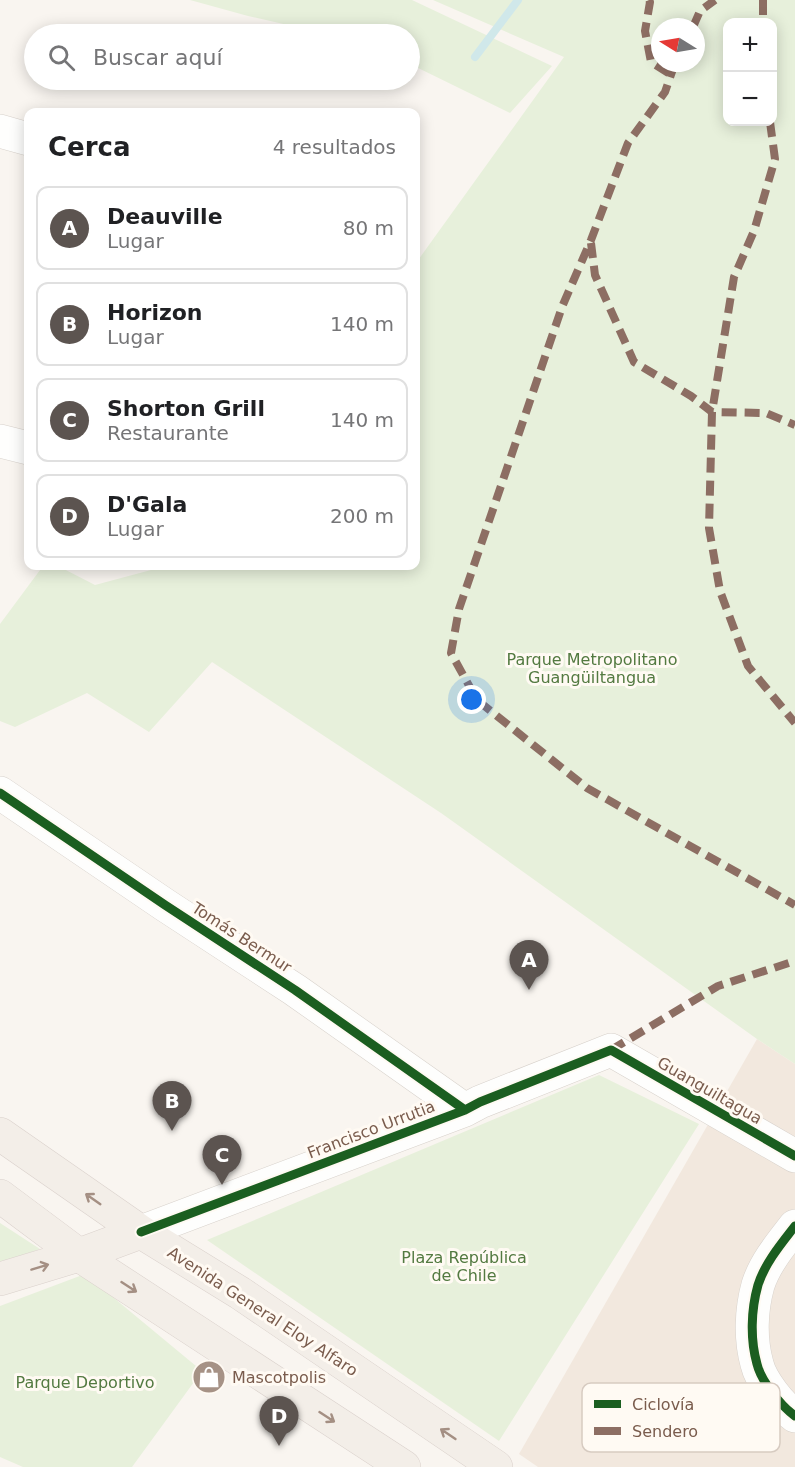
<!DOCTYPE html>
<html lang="es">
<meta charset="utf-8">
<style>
:root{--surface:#fff;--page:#f6f6f6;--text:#202124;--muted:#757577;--line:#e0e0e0;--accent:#5c5450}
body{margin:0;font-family:"DejaVu Sans",sans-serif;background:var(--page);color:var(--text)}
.controls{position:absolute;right:18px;top:18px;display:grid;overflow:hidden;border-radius:12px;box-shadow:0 3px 15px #0003}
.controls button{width:54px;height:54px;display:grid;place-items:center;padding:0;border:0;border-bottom:2px solid var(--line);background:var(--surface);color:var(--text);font:30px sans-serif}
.compass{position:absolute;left:651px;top:18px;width:54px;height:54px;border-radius:50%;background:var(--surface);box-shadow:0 3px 15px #0003;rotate:281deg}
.you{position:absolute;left:472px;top:700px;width:21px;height:21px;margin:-15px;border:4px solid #fff;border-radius:50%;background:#1a73e8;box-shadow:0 0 0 9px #1a73e833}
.badge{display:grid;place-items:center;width:39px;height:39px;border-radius:50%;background:var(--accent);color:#fff;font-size:20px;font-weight:700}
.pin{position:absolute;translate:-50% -50px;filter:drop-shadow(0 2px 3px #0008)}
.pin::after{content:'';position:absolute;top:32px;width:21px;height:18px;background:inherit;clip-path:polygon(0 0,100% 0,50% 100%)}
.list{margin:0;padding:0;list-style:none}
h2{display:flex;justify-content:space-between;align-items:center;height:78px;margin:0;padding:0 24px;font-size:26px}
h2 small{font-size:20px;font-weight:400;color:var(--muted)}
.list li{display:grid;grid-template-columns:39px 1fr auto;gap:18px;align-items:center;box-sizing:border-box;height:84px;margin:0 12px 12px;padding:0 12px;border:2px solid var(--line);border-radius:12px}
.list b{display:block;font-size:22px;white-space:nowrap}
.list p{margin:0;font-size:20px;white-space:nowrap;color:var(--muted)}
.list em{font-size:20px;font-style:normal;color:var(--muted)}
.icon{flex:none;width:33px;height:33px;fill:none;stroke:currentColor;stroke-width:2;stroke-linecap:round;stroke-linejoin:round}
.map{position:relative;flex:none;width:795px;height:1467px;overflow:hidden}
.search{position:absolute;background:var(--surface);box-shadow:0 3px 15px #0003;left:24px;top:24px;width:396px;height:66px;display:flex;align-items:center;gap:15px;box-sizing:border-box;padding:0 21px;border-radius:33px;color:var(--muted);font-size:22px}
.panel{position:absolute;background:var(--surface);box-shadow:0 3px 15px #0003;left:24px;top:108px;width:396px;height:462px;border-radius:12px}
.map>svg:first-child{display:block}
.residential{fill:#f2e8de}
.green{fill:#e7f0db;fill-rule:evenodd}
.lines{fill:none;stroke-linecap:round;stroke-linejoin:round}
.stream{stroke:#d0e8ea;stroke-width:8}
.minor-casing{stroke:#d7d1cb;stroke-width:34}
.major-casing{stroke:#dad1cc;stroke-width:34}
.minor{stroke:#fefefd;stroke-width:33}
.major{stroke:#f3eee8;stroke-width:33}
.quiet{stroke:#8d6e63;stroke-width:8;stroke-dasharray:15 8;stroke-linecap:butt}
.cycleway-casing{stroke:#fffaf3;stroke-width:13}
.cycleway{stroke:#1b5e20;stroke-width:9}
.oneway{stroke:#a48f83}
.labels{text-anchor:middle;stroke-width:6;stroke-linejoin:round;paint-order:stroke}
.park-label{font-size:16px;fill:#537a41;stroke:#fffaf3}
.street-label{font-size:16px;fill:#7a5c4d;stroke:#fffaf3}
.poi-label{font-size:16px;fill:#7a5c4d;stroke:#fffaf3;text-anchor:start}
.key{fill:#fffaf3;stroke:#d7cbc1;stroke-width:1.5}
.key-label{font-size:16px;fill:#7a5c4d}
</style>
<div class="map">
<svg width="795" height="1467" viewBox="0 0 795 1467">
<rect width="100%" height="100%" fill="#f9f5f0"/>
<path class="residential" d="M757,1039L795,1064V1467H538L519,1454Z"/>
<path class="green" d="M190,0H412L552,66L510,113L410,64V34H327L248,16Z
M433,0H795V1064L757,1039L441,813L212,662L149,732L87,693L15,727L0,721V624L43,566H58L95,585L151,570L157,566H416V263L564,57ZM728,22H772V122H728ZM660,27H696V63H660Z
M599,1075L699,1124L499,1441L207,1240Z
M0,1223L40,1249L0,1263Z
M85,1274L202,1371L132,1467H23L0,1457V1306Z"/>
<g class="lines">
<path class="stream" d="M475,57L518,0"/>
<defs>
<path id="minor" d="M0,131L28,139
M0,441L28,448
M0,793L165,905L295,990L465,1110
M795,1226C781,1244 765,1263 758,1285C751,1310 750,1339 757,1364C761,1381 781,1406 795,1416
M141,1232L465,1110L480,1102L611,1050L795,1156"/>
<path id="major" d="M0,1134L141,1232L240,1293L496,1467
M0,1196L79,1255L404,1467
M0,1279L79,1255L141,1232"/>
</defs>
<use href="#minor" class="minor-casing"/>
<use href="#major" class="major-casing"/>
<use href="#minor" class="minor"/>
<use href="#major" class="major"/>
<path class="quiet" d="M649,0L650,2L645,31L651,62L670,74
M763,0V22
M693,27L700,11L715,0
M675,63L665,92L628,143L591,240L562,307L459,609L451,653L477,700L587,788L795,905
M770,122L775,159L754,231L734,277L712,412L709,528L720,591L748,666L795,723
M591,243L595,275L634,362L691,396L712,412L766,413L795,425
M611,1050L718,986L795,961"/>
<defs>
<path id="cycleway" d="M0,793L165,905L295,990L465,1110
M795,1226C781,1244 765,1263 758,1285C751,1310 750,1339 757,1364C761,1381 781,1406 795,1416
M141,1232L465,1110L480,1102L611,1050L795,1156"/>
</defs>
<use href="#cycleway" class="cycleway-casing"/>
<use href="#cycleway" class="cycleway"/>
</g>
<defs><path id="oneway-shaft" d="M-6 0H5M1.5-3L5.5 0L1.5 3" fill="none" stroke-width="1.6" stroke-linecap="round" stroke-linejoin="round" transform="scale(1.5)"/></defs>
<g class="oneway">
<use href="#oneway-shaft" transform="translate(93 1199) rotate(-145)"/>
<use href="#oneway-shaft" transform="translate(40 1267) rotate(-17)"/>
<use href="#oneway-shaft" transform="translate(129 1287) rotate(33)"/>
<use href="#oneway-shaft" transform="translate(327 1417) rotate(33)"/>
<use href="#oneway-shaft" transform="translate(448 1434) rotate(-146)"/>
</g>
<defs>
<symbol id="shop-disc" viewBox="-11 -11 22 22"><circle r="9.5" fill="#a69286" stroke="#fffaf3"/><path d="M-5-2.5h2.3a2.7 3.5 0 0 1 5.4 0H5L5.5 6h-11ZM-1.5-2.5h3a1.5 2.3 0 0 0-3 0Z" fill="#fff"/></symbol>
</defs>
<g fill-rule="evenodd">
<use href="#shop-disc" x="190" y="1358" width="38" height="38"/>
</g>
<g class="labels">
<g class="park-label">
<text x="592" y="665">Parque Metropolitano<tspan x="592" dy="18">Guangüiltangua</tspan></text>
<text x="464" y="1263">Plaza República<tspan x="464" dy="18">de Chile</tspan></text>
<text x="85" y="1388">Parque Deportivo</text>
</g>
<g class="street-label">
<text transform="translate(242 937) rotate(33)" y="6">Tomás Bermur</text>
<text transform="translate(710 1090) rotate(30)" y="6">Guanguiltagua</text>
<text transform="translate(371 1129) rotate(-21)" y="6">Francisco Urrutia</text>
<text transform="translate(263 1311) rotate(33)" y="6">Avenida General Eloy Alfaro</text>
</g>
<g class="poi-label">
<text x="232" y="1383">Mascotpolis</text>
</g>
</g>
<rect x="582" y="1383" width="198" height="69" rx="9" class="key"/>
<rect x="594" y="1400" width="27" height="8" fill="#1b5e20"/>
<rect x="594" y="1427" width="27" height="8" fill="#8d6e63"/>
<g class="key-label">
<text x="632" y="1410">Ciclovía</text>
<text x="632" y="1437">Sendero</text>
</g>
</svg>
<div class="controls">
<button>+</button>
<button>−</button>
</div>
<svg class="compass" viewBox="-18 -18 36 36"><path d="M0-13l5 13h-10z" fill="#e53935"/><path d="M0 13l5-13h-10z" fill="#757577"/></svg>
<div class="you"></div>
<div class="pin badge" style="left:529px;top:990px">A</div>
<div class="pin badge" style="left:172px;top:1131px">B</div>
<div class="pin badge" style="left:222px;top:1185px">C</div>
<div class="pin badge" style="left:279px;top:1446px">D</div>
<div class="search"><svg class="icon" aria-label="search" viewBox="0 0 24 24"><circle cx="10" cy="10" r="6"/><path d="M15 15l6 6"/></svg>Buscar aquí</div>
<section class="panel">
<h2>Cerca<small>4 resultados</small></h2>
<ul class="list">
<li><span class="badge">A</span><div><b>Deauville</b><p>Lugar</p></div><em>80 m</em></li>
<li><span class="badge">B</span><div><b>Horizon</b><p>Lugar</p></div><em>140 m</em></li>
<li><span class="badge">C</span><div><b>Shorton Grill</b><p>Restaurante</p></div><em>140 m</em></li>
<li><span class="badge">D</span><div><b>D'Gala</b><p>Lugar</p></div><em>200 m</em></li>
</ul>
</section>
</div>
